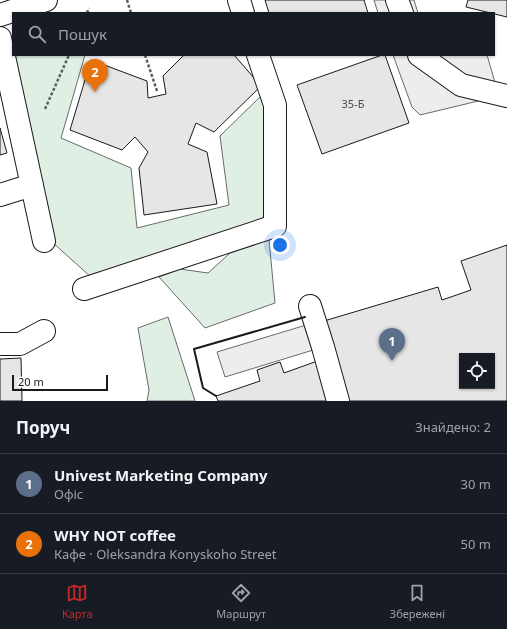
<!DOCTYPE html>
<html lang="uk">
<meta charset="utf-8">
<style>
:root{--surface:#171b24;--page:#20242c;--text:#f1f3f6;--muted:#9ea1a6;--line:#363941;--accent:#c62828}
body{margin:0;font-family:"Noto Sans",sans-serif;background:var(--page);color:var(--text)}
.controls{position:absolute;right:12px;bottom:12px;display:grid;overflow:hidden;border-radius:0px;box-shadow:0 1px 3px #0004}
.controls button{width:36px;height:36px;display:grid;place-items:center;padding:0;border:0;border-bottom:1px solid var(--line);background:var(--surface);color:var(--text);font:20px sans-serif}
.scale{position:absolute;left:12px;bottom:10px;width:96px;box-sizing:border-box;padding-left:4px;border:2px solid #1a1a1a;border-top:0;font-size:11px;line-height:14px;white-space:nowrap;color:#1a1a1a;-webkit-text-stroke:3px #fff;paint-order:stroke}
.you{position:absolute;left:280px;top:245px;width:14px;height:14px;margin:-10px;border:3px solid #fff;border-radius:50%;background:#1a73e8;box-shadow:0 0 0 6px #1a73e833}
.badge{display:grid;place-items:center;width:26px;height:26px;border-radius:50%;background:var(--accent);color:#fff;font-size:13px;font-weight:700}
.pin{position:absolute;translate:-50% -33px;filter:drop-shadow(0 1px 2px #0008)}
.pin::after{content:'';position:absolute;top:21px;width:14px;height:12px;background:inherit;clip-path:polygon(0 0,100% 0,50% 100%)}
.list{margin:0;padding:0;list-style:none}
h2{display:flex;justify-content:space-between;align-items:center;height:52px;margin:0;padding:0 16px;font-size:17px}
h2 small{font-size:13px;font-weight:400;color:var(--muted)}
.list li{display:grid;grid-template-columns:26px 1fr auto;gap:12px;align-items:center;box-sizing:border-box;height:60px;padding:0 16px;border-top:1px solid var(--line)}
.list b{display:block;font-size:15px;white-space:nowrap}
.list p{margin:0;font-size:13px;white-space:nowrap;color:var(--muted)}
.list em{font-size:13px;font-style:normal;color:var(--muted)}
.icon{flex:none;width:22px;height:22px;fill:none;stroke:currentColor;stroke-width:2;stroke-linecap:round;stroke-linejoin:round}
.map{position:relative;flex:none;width:507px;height:401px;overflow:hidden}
.search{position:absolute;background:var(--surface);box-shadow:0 1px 3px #0004;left:12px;right:12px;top:12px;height:44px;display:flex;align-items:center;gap:10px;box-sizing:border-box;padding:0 14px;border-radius:0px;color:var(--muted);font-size:15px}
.sheet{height:172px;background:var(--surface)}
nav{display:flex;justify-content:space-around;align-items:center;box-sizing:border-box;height:56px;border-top:1px solid var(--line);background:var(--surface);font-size:11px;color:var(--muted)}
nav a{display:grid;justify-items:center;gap:2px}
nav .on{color:var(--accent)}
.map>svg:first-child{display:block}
.green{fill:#e0efe3;stroke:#6a6a6a}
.parking{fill:#ededed;stroke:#6a6a6a}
.building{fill:#e6e6e6;stroke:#1a1a1a;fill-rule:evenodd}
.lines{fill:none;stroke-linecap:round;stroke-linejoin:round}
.minor-casing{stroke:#1a1a1a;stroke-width:24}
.path{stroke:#5f5f5f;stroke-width:2.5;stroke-dasharray:3 2;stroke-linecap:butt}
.minor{stroke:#fff;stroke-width:22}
.wall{stroke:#1a1a1a;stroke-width:2}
.labels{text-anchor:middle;stroke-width:3;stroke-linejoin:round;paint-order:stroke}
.number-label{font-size:11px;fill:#4d4d4d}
</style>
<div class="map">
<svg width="507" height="401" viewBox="0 0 507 401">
<rect width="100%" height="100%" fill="#fff"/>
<path class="green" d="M13,41V55H85L61,138L131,168L137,228L229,205L220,136L264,93L268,109L265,220L91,277L52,242L8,43Z
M269,239L275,303L205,328L159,277L180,269L208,273L230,253Z
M168,317L195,401H147L149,390L138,328Z"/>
<path class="parking" d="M374,0H414L418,13H378Z
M393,55H487L499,96L420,115L412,107Z
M316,322L323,347L225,377L217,352Z"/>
<path class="building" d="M265,0H364L368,13H269Z
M468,0H507V17L466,7Z
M184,55H234L261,86L214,132L196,123L188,144L207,152L217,204L144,215L139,168L148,152L135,137L122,150L70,130L91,60L147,81L148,98L166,94L163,76Z
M382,55H385L409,123L322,154L297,85Z
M0,128L7,153L0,155Z
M507,245V401H345L324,321L438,287L442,300L471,290L461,261ZM462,356H492V386H462Z
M21,358L22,401H0V359Z
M323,359L335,401H218L216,396L260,381L257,370L280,362L284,373Z"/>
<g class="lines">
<defs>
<path id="minor" d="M239,0L243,13
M397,0L402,13
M0,15L46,0
M0,38L44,241
M419,55L461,85L507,96
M0,195L32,185
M84,289L275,226V105L258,55
M310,306L323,347L338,401
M0,344H20L44,331"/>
</defs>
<use href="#minor" class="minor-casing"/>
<path class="path" d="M127,0L131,13
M87,13L89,8
M145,55L157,91
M45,109L69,55"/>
<use href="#minor" class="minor"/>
<path class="wall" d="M216,396L203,388L194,349L305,317"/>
</g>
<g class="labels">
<g class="number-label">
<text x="353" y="108">35-Б</text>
</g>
</g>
</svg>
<div class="controls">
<button><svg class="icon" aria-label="locate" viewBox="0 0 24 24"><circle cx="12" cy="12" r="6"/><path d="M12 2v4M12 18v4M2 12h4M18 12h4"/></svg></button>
</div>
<div class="scale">20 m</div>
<div class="you"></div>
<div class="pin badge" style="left:392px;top:361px;background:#5c6f8a">1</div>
<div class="pin badge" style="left:95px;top:92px;background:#e8710a">2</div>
<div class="search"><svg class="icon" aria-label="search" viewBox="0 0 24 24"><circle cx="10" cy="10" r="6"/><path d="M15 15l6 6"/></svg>Пошук</div>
</div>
<section class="sheet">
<h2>Поруч<small>Знайдено: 2</small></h2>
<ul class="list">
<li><span class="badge" style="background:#5c6f8a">1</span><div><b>Univest Marketing Company</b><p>Офіс</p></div><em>30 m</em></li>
<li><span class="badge" style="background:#e8710a">2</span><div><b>WHY NOT coffee</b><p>Кафе · Oleksandra Konyskoho Street</p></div><em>50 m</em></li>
</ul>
</section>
<nav>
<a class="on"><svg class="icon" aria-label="map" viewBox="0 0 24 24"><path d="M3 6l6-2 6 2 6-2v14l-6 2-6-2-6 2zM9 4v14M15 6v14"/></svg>Карта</a>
<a><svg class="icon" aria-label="directions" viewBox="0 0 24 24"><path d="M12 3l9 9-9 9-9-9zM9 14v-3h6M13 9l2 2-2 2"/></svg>Маршрут</a>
<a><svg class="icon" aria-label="saved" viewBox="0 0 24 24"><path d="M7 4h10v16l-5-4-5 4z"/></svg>Збережені</a>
</nav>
